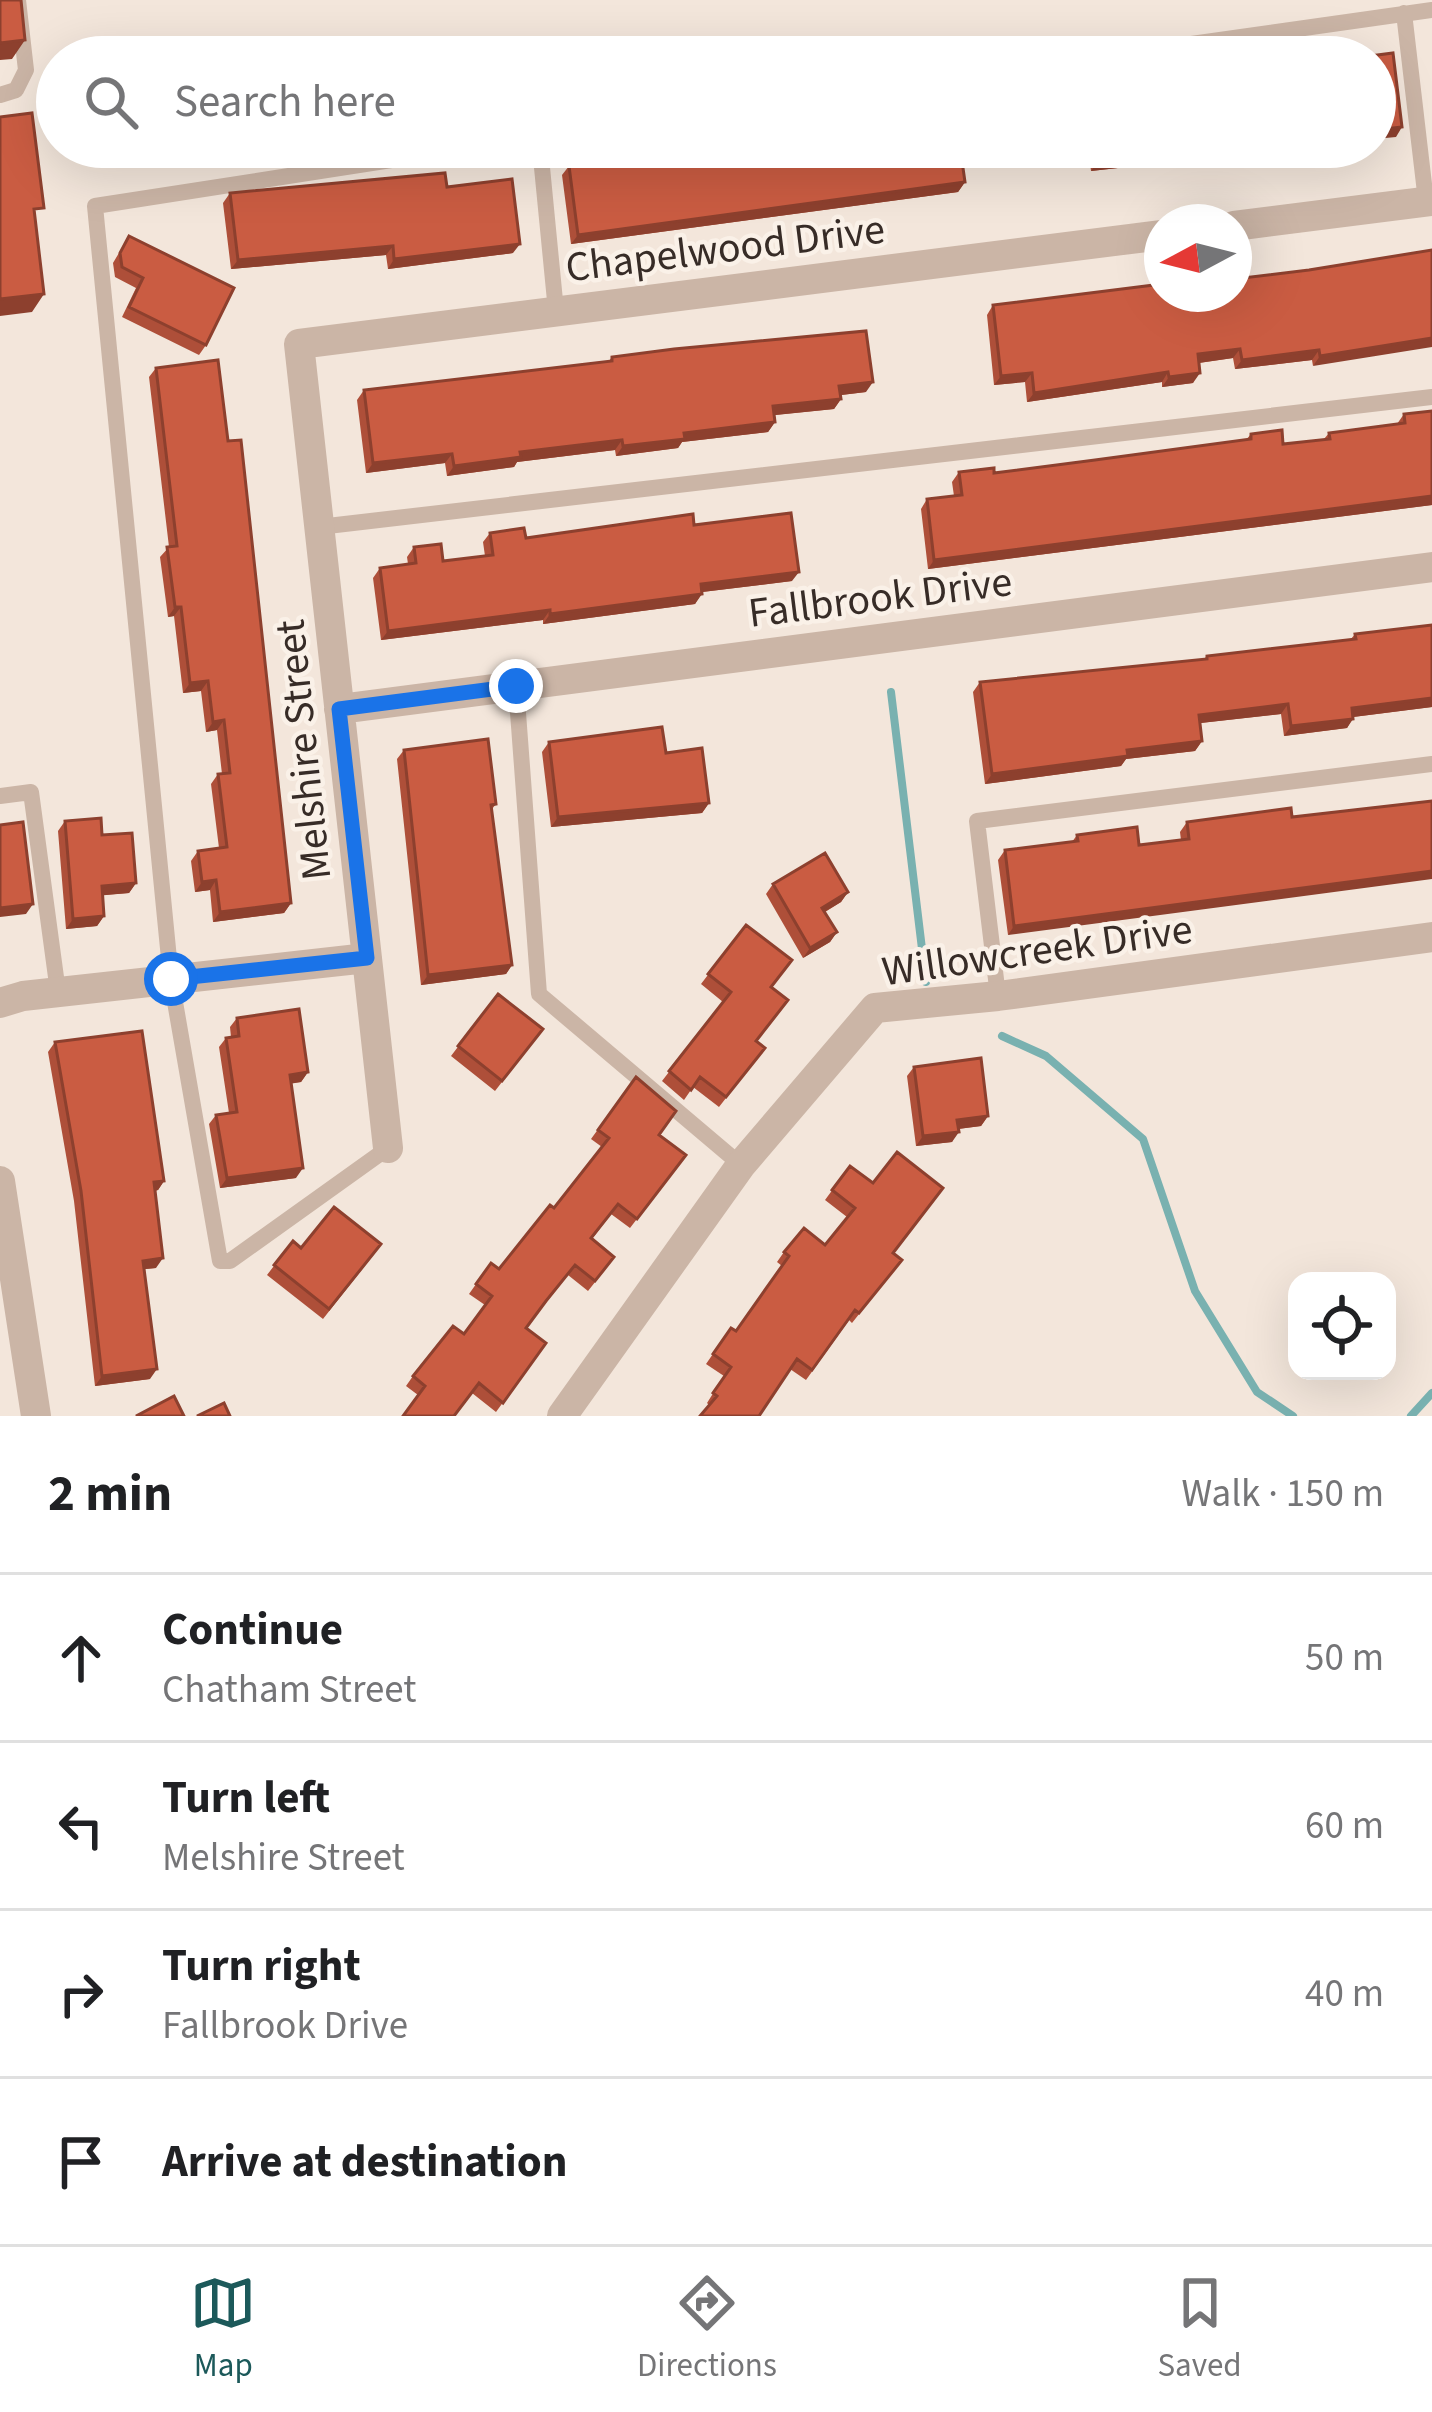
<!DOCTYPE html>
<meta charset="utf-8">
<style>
:root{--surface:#fff;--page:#f6f6f6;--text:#202124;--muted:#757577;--line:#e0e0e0;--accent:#1c595a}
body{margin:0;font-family:"Source Sans 3",sans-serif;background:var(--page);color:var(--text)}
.controls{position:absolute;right:36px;bottom:36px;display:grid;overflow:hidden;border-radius:24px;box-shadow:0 12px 48px #0002}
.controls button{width:108px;height:108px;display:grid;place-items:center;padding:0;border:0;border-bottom:3px solid var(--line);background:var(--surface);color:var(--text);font:60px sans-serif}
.compass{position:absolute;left:1144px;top:204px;width:108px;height:108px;border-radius:50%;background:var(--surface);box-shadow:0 12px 48px #0002;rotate:263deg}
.stop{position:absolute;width:36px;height:36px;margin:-27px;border:9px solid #1a73e8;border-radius:50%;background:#fff}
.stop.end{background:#1a73e8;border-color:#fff;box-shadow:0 3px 12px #0008}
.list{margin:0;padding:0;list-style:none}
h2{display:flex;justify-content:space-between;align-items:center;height:156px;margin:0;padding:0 48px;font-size:51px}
h2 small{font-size:39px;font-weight:400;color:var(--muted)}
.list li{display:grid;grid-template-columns:78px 1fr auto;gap:36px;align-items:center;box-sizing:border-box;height:168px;padding:0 48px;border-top:3px solid var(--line)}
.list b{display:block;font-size:45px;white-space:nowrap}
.list p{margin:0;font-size:39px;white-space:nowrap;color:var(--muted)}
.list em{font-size:39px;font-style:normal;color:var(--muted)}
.icon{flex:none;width:66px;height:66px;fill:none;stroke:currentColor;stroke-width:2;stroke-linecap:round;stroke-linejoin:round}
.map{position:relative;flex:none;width:1432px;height:1416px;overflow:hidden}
.search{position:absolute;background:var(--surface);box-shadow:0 12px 48px #0002;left:36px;right:36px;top:36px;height:132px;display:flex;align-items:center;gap:30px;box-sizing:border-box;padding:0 42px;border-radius:66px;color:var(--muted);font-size:45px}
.sheet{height:828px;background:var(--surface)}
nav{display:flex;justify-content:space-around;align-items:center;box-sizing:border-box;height:168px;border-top:3px solid var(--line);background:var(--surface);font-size:33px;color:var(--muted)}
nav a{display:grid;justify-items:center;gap:6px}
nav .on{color:var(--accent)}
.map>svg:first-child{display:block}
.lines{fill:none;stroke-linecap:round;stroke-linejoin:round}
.stream{stroke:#79b1b0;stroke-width:8}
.lane{stroke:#cbb5a6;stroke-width:16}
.street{stroke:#cbb5a6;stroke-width:30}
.wall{fill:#ae4f39}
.shaded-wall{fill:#8d402e}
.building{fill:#ca5c42;stroke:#8d402e;stroke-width:3}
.route{stroke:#1a73e8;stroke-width:15}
.labels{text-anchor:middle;stroke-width:9;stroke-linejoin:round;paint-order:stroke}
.street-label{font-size:42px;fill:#372c27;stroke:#faf1e8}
</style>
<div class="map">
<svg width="1432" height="1416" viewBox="0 0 1432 1416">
<rect width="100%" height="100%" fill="#f3e6db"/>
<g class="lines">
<path class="stream" d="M891,692L926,982
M1002,1036L1046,1056L1143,1139L1195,1291L1257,1392L1293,1416
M1411,1416L1432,1393"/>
<path class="lane" d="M1404,13L1426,201
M1099,57L1432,10
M0,95L16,90L26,70L18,0
M540,147L556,311
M319,527L1432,397
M516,686L539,994L741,1165
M0,796L31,792L58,992
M998,996L977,821L1432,764
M388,1148L230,1261H220L171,979L95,206L475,147"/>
<path class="street" d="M1234,226L1432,201
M339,709L1432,567
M0,1003L23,996L367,958
M388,1148L299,344L1162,235
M0,1181L36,1416
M562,1416L741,1165L875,1008L998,996L1432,937"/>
</g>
<path class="wall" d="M1088,147H1306L1091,171Z
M629,164L965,182L958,192L571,244L562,175L569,166Z
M447,187L513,253L388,269L386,255L231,269L223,203L230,193Z
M129,236L206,345L199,355L122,317L136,288L115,277L113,263Z
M1432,250L1313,366L1312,360L1235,369L1233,358L1199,363L1193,383L1162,387V382L1027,402L1025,382L994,385L987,315L993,305L1162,294Z
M612,357L866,392L841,395V399L834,409L774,415L775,422L768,432L682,442L678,448L616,456L615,450L517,462L514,467L447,476L445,463L366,473L357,400L364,390L609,361Z
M156,368L291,903L284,913L213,922L210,890L195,892L191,861L198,851L219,848L211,784L218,774H222L217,730L206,732L201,691L183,693L174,616L168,617L160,557L169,547L149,377Z
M1404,414L1432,505L928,569L921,509L927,499L954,496L952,482L959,472L994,473L1246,440L1251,434L1283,444L1324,439L1329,433L1397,424Z
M694,525L792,581L702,592L695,604L543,624V620L381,640L373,578L380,568L408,564L407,557L414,547L443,561L485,556L483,542L490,533L526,538Z
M1432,625V707L1353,717L1347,728L1284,736L1281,714L1200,723L1202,741L1195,751L1126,759L1121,766L985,784L973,692L980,682L1204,659L1207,656L1351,639L1355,634Z
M549,742L666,753L709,803L702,813L551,827L542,752Z
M404,750L496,804L492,809L512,965L506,974L421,985L397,759Z
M1229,816L1008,935L998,860L1005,850L1072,842L1077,835L1139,845L1181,840L1180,832L1187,822Z
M65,821L102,835L136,883L129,893L103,895L104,916L97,926L66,929L58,831Z
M773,884L848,892L841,902L825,912L837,932L830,942L803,958L766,894Z
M746,925L771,987L757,1042L765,1048L719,1107L693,1087L684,1100L662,1081L723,1002L701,984Z
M498,994L543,1029L495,1091L451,1056Z
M237,1018L308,1072L301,1082L291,1083L296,1178L220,1188L209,1124L216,1115L229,1113L219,1047L226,1038L231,1037L230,1027Z
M55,1042L164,1181L158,1190L155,1191L156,1268L144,1269L150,1379L95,1386L74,1201L48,1052Z
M914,1067L988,1116L981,1126L958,1129L952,1142L916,1146L907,1076Z
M636,1077L659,1135L686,1155L630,1228L611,1214L592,1239L607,1267L588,1291L568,1275L539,1311L526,1328L546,1343L496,1412L472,1393L418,1395L406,1386L413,1376L464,1334L485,1305L469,1294L491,1263L499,1269L554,1208L602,1147L591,1139Z
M850,1166L893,1254L902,1260L852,1323L849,1320L806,1380L790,1369L709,1405L707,1403L724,1376L706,1364L731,1328L736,1331L782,1266L777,1262L784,1252L825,1245L847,1217L825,1200Z
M293,1241L301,1248L374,1254L323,1319L267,1275Z"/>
<path class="shaded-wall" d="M25,40L12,59L0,60V43Z
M1402,127L1396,137L1375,139V130Z
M1226,147H1306L1091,171L1098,161Z
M965,182L958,192L571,244L578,235Z
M520,244L513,253L388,269L394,259Z
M393,246L386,255L231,269L238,260Z
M44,294L32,312L0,316V299Z
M1432,338V347L1313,366L1320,356Z
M1240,349L1233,358L1191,364L1198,354Z
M1319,350L1312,360L1235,369L1242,360Z
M1168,372L1162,382L1027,402L1034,393Z
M1032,373L1025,382L994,385L1001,376Z
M1200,373L1193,383L1162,387L1169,377Z
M873,382L866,392L833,396L839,386Z
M841,399L834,409L766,416L773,406Z
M775,422L768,432L682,442L678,448L616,456L623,446L684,433Z
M622,440L615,450L517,462L514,467L447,476L454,466L520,452Z
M452,454L445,463L366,473L373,463Z
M1432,496V505L928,569L934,560Z
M799,572L792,581L694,593L701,584Z
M702,594L695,604L543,624L550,614Z
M175,607H181L174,616L168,617Z
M550,610L543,620L381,640L388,631Z
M208,681L201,691L183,693L190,683Z
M1432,698V707L1345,718L1352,708Z
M1288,704L1281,714L1192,724L1199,715Z
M1353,719L1347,728L1284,736L1291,726Z
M224,720L217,730L206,732L213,722Z
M1202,741L1195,751L1126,759L1121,766L985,784L992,774L1127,750Z
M709,803L702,813L551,827L558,817Z
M1432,871V879L1008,935L1014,926Z
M216,880L210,890L195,892L202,882Z
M136,883L129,893L95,896L102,886Z
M848,892L841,902L816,917L822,908Z
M291,903L284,913L213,922L220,912Z
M33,904L26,914L0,917V908Z
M104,916L97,926L66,929L73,919Z
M837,932L830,942L803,958L810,948Z
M512,965L506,974L421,985L428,975Z
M308,1072L301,1082L283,1085L290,1075Z
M988,1116L981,1126L950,1130L957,1120Z
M959,1132L952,1142L916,1146L923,1136Z
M303,1168L296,1178L220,1188L227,1178Z
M164,1181L158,1190L147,1192L154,1182Z
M163,1258L156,1268L136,1270L143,1261Z
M157,1369L150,1379L95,1386L102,1376Z"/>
<path class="building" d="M0,0H21L25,40L0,43Z
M1393,53L1402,127L1375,130V57H1362Z
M32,113L44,208L34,209L44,294L0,299V117Z
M753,147H960L965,182L578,235L569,166L628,158L629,164Z
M1096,147H1226L1098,161Z
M445,173L447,187L512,179L520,244L394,259L393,246L238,260L230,193Z
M129,236L234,288L206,345L129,307L143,278L122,267L120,253Z
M1432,250V338L1320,356L1319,350L1242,360L1240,349L1198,354L1200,373L1169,377L1168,372L1034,393L1032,373L1001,376L993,305L1162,284V294H1234V279L1309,270Z
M866,331L873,382L839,386L841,399L773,406L775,422L684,433L685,439L623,446L622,440L520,452L521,457L454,466L452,454L373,463L364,390L612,361V357L674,349Z
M218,360L228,441L241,440L291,903L220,912L216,880L202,882L198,851L227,847L218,774L230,773L224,720L213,722L208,681L190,683L181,607H175L167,547L177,546L156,368Z
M1432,411V496L934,560L927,499L962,495L959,472L994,468V473L1095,460L1251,439V434L1282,430L1283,444L1330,439L1329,433L1405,423L1404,414Z
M791,513L799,572L701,584L702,594L550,614V610L388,631L380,568L416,563L414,547L441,544L443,561L493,555L490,533L524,528L526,538L693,514L694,525Z
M1432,625V698L1352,708L1353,719L1291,726L1288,704L1199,715L1202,741L1127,750L1128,756L992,774L980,682L1207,659V656L1356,639L1355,634Z
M662,727L666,753L702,748L709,803L558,817L549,742Z
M488,739L496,804L491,805L512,965L428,975L404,750Z
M1432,801V871L1014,926L1005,850L1078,841L1077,835L1137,827L1139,845L1189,839L1187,822L1291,808L1292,817Z
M101,818L102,835L132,833L136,883L102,886L104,916L73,919L65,821Z
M23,822L33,904L0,908V825Z
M825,853L848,892L822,908L837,932L810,948L773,884Z
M746,925L792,960L771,987L788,1000L756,1041L765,1048L726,1097L700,1077L691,1090L669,1071L731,992L708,974Z
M498,994L543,1029L502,1081L458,1046Z
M299,1009L308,1072L290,1075L303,1168L227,1178L216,1115L237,1112L226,1038L239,1036L237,1018Z
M142,1031L164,1181L154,1182L163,1258L143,1261L157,1369L102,1376L81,1191L55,1042Z
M981,1058L988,1116L957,1120L959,1132L923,1136L914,1067Z
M636,1077L676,1111L659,1135L686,1155L637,1219L618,1204L591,1238L614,1257L595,1281L575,1265L546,1301L526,1328L546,1343L503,1403L479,1383L454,1416H403L425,1386L413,1376L453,1326L464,1334L492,1296L476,1284L491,1263L499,1269L550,1205L554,1208L609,1138L598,1130Z
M897,1152L943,1188L893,1253L902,1260L859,1313L855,1310L812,1370L797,1359L759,1416H700L717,1396L713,1393L731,1367L713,1354L731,1328L736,1331L789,1256L784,1252L804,1228L825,1245L855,1208L832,1190L850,1166L873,1183Z
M334,1207L381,1244L329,1309L274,1265L293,1241L301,1248Z
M174,1396L184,1416H136Z
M224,1403L230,1416H197Z"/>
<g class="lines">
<path class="route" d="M171,979L367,958L339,709L516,686"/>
</g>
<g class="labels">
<g class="street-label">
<text transform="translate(725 247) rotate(-7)" y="15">Chapelwood Drive</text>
<text transform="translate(880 596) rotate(-7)" y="15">Fallbrook Drive</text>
<text transform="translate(302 750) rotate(-96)" y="15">Melshire Street</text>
<text transform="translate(1037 949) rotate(-8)" y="15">Willowcreek Drive</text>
</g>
</g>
</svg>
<div class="controls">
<button><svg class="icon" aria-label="locate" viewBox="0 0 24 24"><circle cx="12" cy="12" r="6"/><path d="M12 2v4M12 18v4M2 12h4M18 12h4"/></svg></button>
</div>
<svg class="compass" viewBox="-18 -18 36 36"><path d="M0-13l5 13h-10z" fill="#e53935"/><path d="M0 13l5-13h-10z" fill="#757577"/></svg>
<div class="stop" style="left:171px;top:979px"></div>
<div class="stop end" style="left:516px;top:686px"></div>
<div class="search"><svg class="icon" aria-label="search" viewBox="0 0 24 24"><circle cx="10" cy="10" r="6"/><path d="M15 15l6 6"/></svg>Search here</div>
</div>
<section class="sheet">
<h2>2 min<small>Walk · 150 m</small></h2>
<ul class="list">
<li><svg class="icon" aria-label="ahead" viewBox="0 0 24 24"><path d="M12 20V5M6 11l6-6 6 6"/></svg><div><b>Continue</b><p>Chatham Street</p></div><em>50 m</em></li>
<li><svg class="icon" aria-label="left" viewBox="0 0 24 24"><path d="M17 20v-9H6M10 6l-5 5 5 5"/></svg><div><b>Turn left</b><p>Melshire Street</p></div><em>60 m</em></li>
<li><svg class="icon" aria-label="right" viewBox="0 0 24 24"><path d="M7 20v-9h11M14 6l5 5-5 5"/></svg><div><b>Turn right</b><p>Fallbrook Drive</p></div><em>40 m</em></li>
<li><svg class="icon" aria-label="arrive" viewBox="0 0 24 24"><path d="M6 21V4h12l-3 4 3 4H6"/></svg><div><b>Arrive at destination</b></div></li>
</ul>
</section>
<nav>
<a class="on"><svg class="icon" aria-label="map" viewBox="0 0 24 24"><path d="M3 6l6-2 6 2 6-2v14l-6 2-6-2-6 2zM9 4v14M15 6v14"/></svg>Map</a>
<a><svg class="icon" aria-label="directions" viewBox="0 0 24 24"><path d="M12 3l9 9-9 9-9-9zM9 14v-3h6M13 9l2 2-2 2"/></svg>Directions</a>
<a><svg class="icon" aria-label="saved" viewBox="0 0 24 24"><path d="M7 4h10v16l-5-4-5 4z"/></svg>Saved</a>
</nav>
